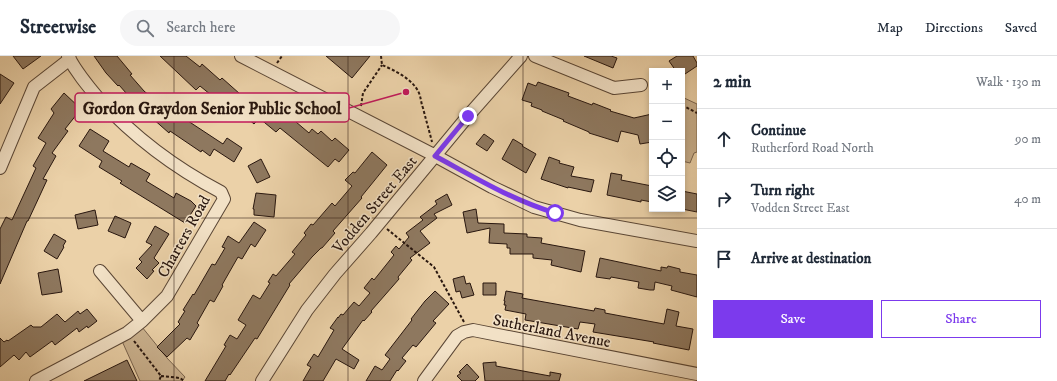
<!DOCTYPE html>
<meta charset="utf-8">
<style>
:root{--surface:#fff;--page:#f6f6f7;--text:#1f2937;--muted:#747a83;--line:#e0e1e3;--accent:#7c3aed}
body{margin:0;font-family:"IM FELL DW Pica",serif;background:var(--page);color:var(--text)}
.controls{position:absolute;right:12px;top:12px;display:grid;overflow:hidden;border-radius:0px;box-shadow:0 2px 6px #0003}
.controls button{width:36px;height:36px;display:grid;place-items:center;padding:0;border:0;border-bottom:1px solid var(--line);background:var(--surface);color:var(--text);font:20px sans-serif}
.stop{position:absolute;width:12px;height:12px;margin:-9px;border:3px solid #7c3aed;border-radius:50%;background:#fff}
.stop.end{background:#7c3aed;border-color:#fff;box-shadow:0 1px 4px #0008}
.list{margin:0;padding:0;list-style:none}
h2{display:flex;justify-content:space-between;align-items:center;height:52px;margin:0;padding:0 16px;font-size:17px}
h2 small{font-size:13px;font-weight:400;color:var(--muted)}
.list li{display:grid;grid-template-columns:26px 1fr auto;gap:12px;align-items:center;box-sizing:border-box;height:60px;padding:0 16px;border-top:1px solid var(--line)}
.list b{display:block;font-size:15px;white-space:nowrap}
.list p{margin:0;font-size:13px;white-space:nowrap;color:var(--muted)}
.list em{font-size:13px;font-style:normal;color:var(--muted)}
.actions{display:flex;gap:8px;padding:12px 16px}
.actions a{flex:1;padding:9px 0;border:1px solid var(--accent);border-radius:0px;text-align:center;font-size:14px;color:var(--accent)}
.actions .main{background:var(--accent);color:#fff}
.icon{flex:none;width:22px;height:22px;fill:none;stroke:currentColor;stroke-width:2;stroke-linecap:round;stroke-linejoin:round}
.map{position:relative;flex:none;width:697px;height:325px;overflow:hidden}
header{display:flex;align-items:center;gap:24px;box-sizing:border-box;height:56px;padding:0 20px;background:var(--surface);border-bottom:1px solid var(--line)}
header strong{font-size:19px}
nav{display:flex;gap:22px;margin-inline-start:auto;font-size:14px}
.search{width:280px;height:36px;background:var(--page);display:flex;align-items:center;gap:10px;box-sizing:border-box;padding:0 14px;border-radius:22px;color:var(--muted);font-size:15px}
main{display:flex}
aside{flex:1;background:var(--surface)}
.map>svg:first-child{display:block}
.green{fill:#cab18e;stroke:#7a644e}
.building{fill:#8e785f;stroke:#29170f}
.lines{fill:none;stroke-linecap:round;stroke-linejoin:round}
.minor-casing{stroke:#5a4635;stroke-width:14}
.path{stroke:#29170f;stroke-width:2;stroke-dasharray:3 2;stroke-linecap:butt}
.minor{stroke:#f2e1c6;stroke-width:12}
.route{stroke:#7c3aed;stroke-width:5}
.grid{fill:none;stroke:#29170f;stroke-width:1;stroke-opacity:0.55}
.labels{text-anchor:middle;stroke-width:3;stroke-linejoin:round;paint-order:stroke}
.street-label{font-size:16px;fill:#29170f;stroke:#f2e1c6}
.leader{fill:none;stroke:#c2185b;stroke-width:1.5}
.callout-dot{fill:#c2185b;stroke:#f2e1c6;stroke-width:1.5}
.callout{fill:#f2e1c6;stroke:#c2185b;stroke-width:1.5}
.callout-label{font-size:17px;text-anchor:middle;font-weight:bold;fill:#29170f}
</style>
<header>
<strong>Streetwise</strong>
<div class="search"><svg class="icon" aria-label="search" viewBox="0 0 24 24"><circle cx="10" cy="10" r="6"/><path d="M15 15l6 6"/></svg>Search here</div>
<nav><a>Map</a><a>Directions</a><a>Saved</a></nav>
</header>
<main>
<div class="map">
<svg width="697" height="325" viewBox="0 0 697 325">
<rect width="100%" height="100%" fill="#ebd1a8"/>
<filter id="stains"><feTurbulence type="fractalNoise" baseFrequency=".005" numOctaves="4"/><feColorMatrix values="0 0 0 0 .2 0 0 0 0 .09 0 0 0 0 .02 0 0 0 .5 -.17"/></filter>
<radialGradient id="worn" r=".72"><stop offset=".6" stop-color="#630" stop-opacity="0"/><stop offset="1" stop-color="#630" stop-opacity=".3"/></radialGradient>
<path class="green" d="M682,41L697,48V96L694,97L690,107L682,105Z
M142,271L167,302L185,321L182,325H140L122,285Z"/>
<path class="building" d="M13,0H41L23,13Z
M94,0H117L132,18L130,19L144,35L165,53L166,51L184,65L185,63L223,88L227,82L242,92L234,106L214,93L210,100L202,94L201,96L170,75L169,77L134,46L119,29L118,30L106,17Z
M160,0H186L200,11L202,8L220,24L222,22L249,46L252,42L269,56L273,51L280,57L282,54L309,77L312,73L318,78L321,75L332,85L335,82L349,94L339,106L335,103L328,111L280,72L276,76L259,62L254,68L238,54L237,55L218,40L216,43L200,30L196,34Z
M326,0H370L352,22Z
M584,0H611L617,2L613,12Z
M677,0H693L697,7V10L682,20V15H676L669,5Z
M0,18L14,27L0,48Z
M538,26L569,37L568,40L592,49L593,47L611,54L610,55L634,62L652,58V74H650L652,86L640,88L638,79L621,75L618,86L589,77V76L563,65L564,64L542,55V54L531,50L532,47L522,44L528,27L536,30Z
M64,37L81,53L65,73L68,75L52,97L56,100L43,123L47,124L28,165H27L0,228V173L6,161L12,164L36,112L33,110L46,87L38,82L54,57L51,53Z
M90,73L109,85L103,95L129,111L131,107L150,118L146,125L174,142L176,137L191,145L196,150L185,167L120,127L122,125L99,111L102,105L79,90Z
M484,78L494,85L487,95L476,88Z
M513,83L523,89L522,90L536,98L526,117L502,103Z
M372,96L387,109L370,130L361,141L362,142L333,175L335,177L322,192H321L312,201L289,228L290,229L257,283L255,282L230,319L229,318L225,325H205L226,290L224,289L230,279L237,283L246,269L238,264L253,239L260,243L270,227L268,226L273,218L276,220L295,198L292,196L306,179L304,177L311,168L313,169L332,147L335,150L352,130L345,124L353,116L355,117Z
M549,101L560,105L559,107L574,111L571,120L594,124L591,136L568,131V132L541,123Z
M261,103L270,121L257,127L248,110Z
M611,117L622,119L621,124L652,130V146L641,144V146L607,139Z
M682,135L697,138V156L682,153Z
M256,137L276,139L274,161L254,159V153H253Z
M447,138L452,149L434,158L437,162L420,175L430,187L410,202L412,204L398,221L399,223L371,255L372,256L364,265L363,264L342,293L359,304L354,313L336,303L323,325H303L311,311L307,309L314,298L318,301L334,274L330,272L338,261V262L341,258L343,259L354,246L359,250L370,237L364,232L372,222L374,224L394,199L391,196L396,190L399,193L409,181L406,177L423,164L420,161L437,148L435,145Z
M476,153L478,167L504,168V177L527,178V181L542,182L541,187L585,195L581,216L551,209L552,204L533,202V198H510V192H507V188L489,187L490,172L467,177L463,156Z
M95,154L98,169L78,173L75,159Z
M115,160L131,167L125,182L108,175Z
M254,166L266,174L255,191L251,188L242,203L238,201L222,229L223,230L214,246L210,244L197,267L199,269L190,284L187,282L167,301L157,291L180,268L178,266L185,255L183,254L193,238L194,239L212,208L215,209L225,192L222,191L228,180L239,187Z
M155,170L169,178L154,202L159,207L152,214L154,215L147,223L136,212L142,206L139,203L152,189L146,186Z
M54,178L66,185L63,190L64,191L57,203L44,195Z
M600,202L661,215V211L667,212L668,210L680,213V216L697,219V241L671,234L672,230L655,226L654,234H650L638,232L639,226L611,221L610,223L596,221Z
M58,213L62,236L42,239L38,217Z
M464,220L466,228L470,227L474,239L462,242L460,235L456,236L453,223Z
M483,227H496V239H483Z
M435,235L449,248L433,265L436,267L416,291L413,289L402,302L406,305L398,315L397,314L390,325H366L375,310L382,314L390,303L385,299L412,264L411,263L425,245Z
M506,235L523,238L522,242L594,255L595,252L605,254V257L664,268L667,253L679,256L676,270L693,273L689,294L653,287L654,286L593,276L595,268L580,266L578,273L525,264L526,258L505,254L506,249H504L505,245H504Z
M87,253L97,265L88,272L87,270L79,276L77,272L55,289L52,285L30,301L26,296L19,304L14,299L0,311V282L4,286L7,284L8,285L31,269L33,271H41L57,258L65,266L78,255L80,258Z
M127,304L137,325H84Z
M496,306V310L550,320V316L561,318L559,325H485L483,307Z
M467,308L479,321L475,325H462L457,320L461,317L459,316Z"/>
<g class="lines">
<defs>
<path id="minor" d="M241,0L430,97L492,131L534,151L580,164L697,185
M535,0L614,32L641,29
M0,112L34,31L70,3
M100,215L142,265
M36,325L127,277L142,265L167,240L224,143L221,136C175,112 133,80 98,42C87,29 76,16 68,0
M262,325L307,254L335,218L371,177L468,60L521,0
M424,325L457,280L464,276L473,274L697,318"/>
</defs>
<use href="#minor" class="minor-casing"/>
<path class="path" d="M381,0L382,9C394,14 413,23 419,37C421,42 421,47 423,52C426,64 429,74 432,86
M277,7L282,0
M682,49L697,57
M361,50L363,37L382,9
M387,173L434,211L464,266
M134,285L161,320L159,325
M161,320L180,322L184,325"/>
<use href="#minor" class="minor"/>
</g>
<g class="lines">
<path class="route" d="M468,60L435,100C474,121 512,144 555,157"/>
</g>
<path class="grid" d="M174,0V325M348,0V325M523,0V325M0,162H697"/>
<g class="labels">
<g class="street-label">
<text transform="translate(374 148) rotate(-50)" y="6">Vodden Street East</text>
<text transform="translate(183 180) rotate(-61)" y="6">Charters Road</text>
<text transform="translate(552 274) rotate(11)" y="6">Sutherland Avenue</text>
</g>
</g>
<path class="leader" d="M406 36L349 52"/>
<circle class="callout-dot" cx="406" cy="36" r="4"/>
<rect class="callout" x="75" y="37" width="274" height="29" rx="4"/>
<g class="callout-label">
<text x="212" y="58">Gordon Graydon Senior Public School</text>
</g>
<rect width="100%" height="100%" filter="url(#stains)"/>
<rect width="100%" height="100%" fill="url(#worn)"/>
</svg>
<div class="controls">
<button>+</button>
<button>−</button>
<button><svg class="icon" aria-label="locate" viewBox="0 0 24 24"><circle cx="12" cy="12" r="6"/><path d="M12 2v4M12 18v4M2 12h4M18 12h4"/></svg></button>
<button><svg class="icon" aria-label="layers" viewBox="0 0 24 24"><path d="M12 4l9 5-9 5-9-5zM3 14l9 5 9-5"/></svg></button>
</div>
<div class="stop" style="left:555px;top:157px"></div>
<div class="stop end" style="left:468px;top:60px"></div>
</div>
<aside>
<h2>2 min<small>Walk · 130 m</small></h2>
<ul class="list">
<li><svg class="icon" aria-label="ahead" viewBox="0 0 24 24"><path d="M12 20V5M6 11l6-6 6 6"/></svg><div><b>Continue</b><p>Rutherford Road North</p></div><em>90 m</em></li>
<li><svg class="icon" aria-label="right" viewBox="0 0 24 24"><path d="M7 20v-9h11M14 6l5 5-5 5"/></svg><div><b>Turn right</b><p>Vodden Street East</p></div><em>40 m</em></li>
<li><svg class="icon" aria-label="arrive" viewBox="0 0 24 24"><path d="M6 21V4h12l-3 4 3 4H6"/></svg><div><b>Arrive at destination</b></div></li>
</ul>
<div class="actions"><a class="main">Save</a><a>Share</a></div>
</aside>
</main>
